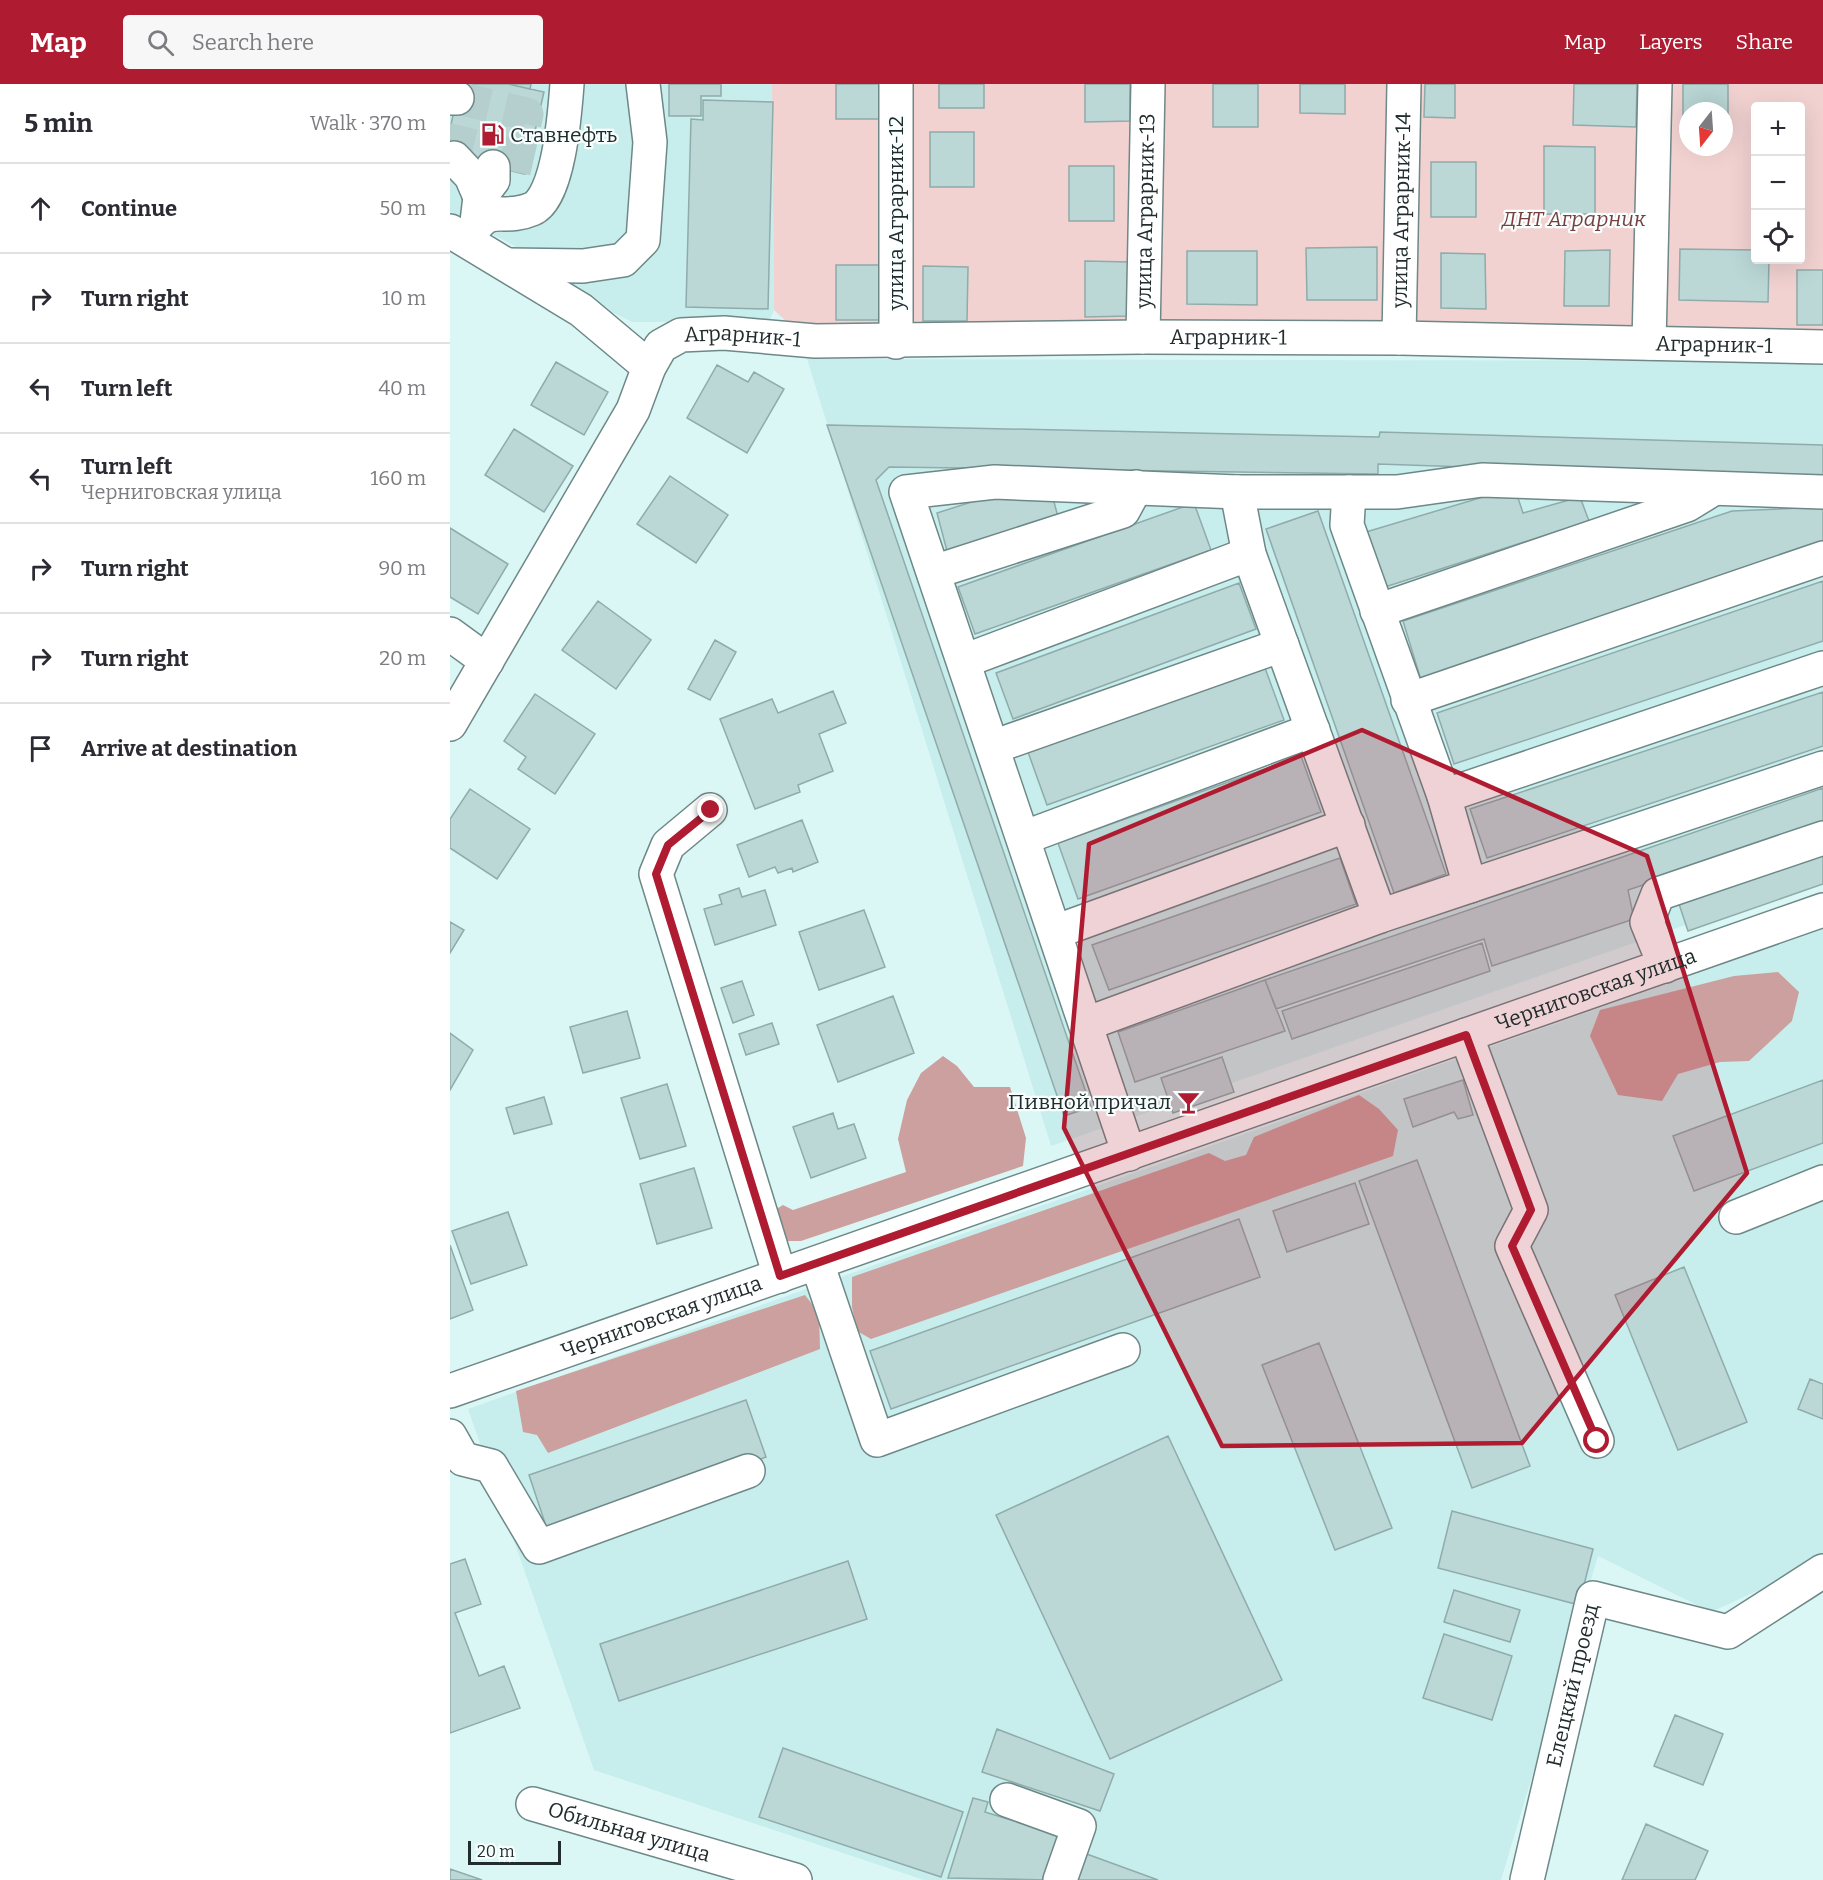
<!DOCTYPE html>
<meta charset="utf-8">
<style>
:root{--surface:#fff;--page:#f7f7f7;--text:#2b2b33;--muted:#7c7c81;--line:#e1e1e2;--accent:#af1c31}
body{margin:0;font-family:Bitter,serif;background:var(--page);color:var(--text)}
.controls{position:absolute;right:18px;top:18px;display:grid;overflow:hidden;border-radius:6px;box-shadow:0 6px 24px #0002}
.controls button{width:54px;height:54px;display:grid;place-items:center;padding:0;border:0;border-bottom:2px solid var(--line);background:var(--surface);color:var(--text);font:30px sans-serif}
.compass{position:absolute;left:1229px;top:18px;width:54px;height:54px;border-radius:50%;background:var(--surface);box-shadow:0 6px 24px #0002;rotate:197deg}
.scale{position:absolute;left:18px;bottom:15px;width:93px;box-sizing:border-box;padding-left:6px;border:3px solid #212c2c;border-top:0;font-size:16px;line-height:21px;white-space:nowrap;color:#212c2c;-webkit-text-stroke:4px #f9ffff;paint-order:stroke}
.stop{position:absolute;width:18px;height:18px;margin:-14px;border:4px solid #af1c31;border-radius:50%;background:#fff}
.stop.end{background:#af1c31;border-color:#fff;box-shadow:0 2px 6px #0008}
.list{margin:0;padding:0;list-style:none}
h2{display:flex;justify-content:space-between;align-items:center;height:78px;margin:0;padding:0 24px;font-size:26px}
h2 small{font-size:20px;font-weight:400;color:var(--muted)}
.list li{display:grid;grid-template-columns:39px 1fr auto;gap:18px;align-items:center;box-sizing:border-box;height:90px;padding:0 24px;border-top:2px solid var(--line)}
.list b{display:block;font-size:22px;white-space:nowrap}
.list p{margin:0;font-size:20px;white-space:nowrap;color:var(--muted)}
.list em{font-size:20px;font-style:normal;color:var(--muted)}
.icon{flex:none;width:33px;height:33px;fill:none;stroke:currentColor;stroke-width:2;stroke-linecap:round;stroke-linejoin:round}
.map{position:relative;flex:none;width:1373px;height:1796px;overflow:hidden}
header{display:flex;align-items:center;gap:36px;box-sizing:border-box;height:84px;padding:0 30px;background:var(--accent);color:#fff}
header strong{font-size:28px}
nav{display:flex;gap:33px;margin-inline-start:auto;font-size:21px}
.search{width:420px;height:54px;background:var(--page);display:flex;align-items:center;gap:15px;box-sizing:border-box;padding:0 21px;border-radius:6px;color:var(--muted);font-size:22px}
main{display:flex}
aside{flex:1;background:var(--surface)}
.map>svg:first-child{display:block}
.built{fill:#c7eeec}
.green{fill:#f1d2d1;fill-rule:evenodd}
.forest{fill:#cca09e}
.building{fill:#bbd8d7;stroke:#8fabaa;stroke-width:1.5}
.lines{fill:none;stroke-linecap:round;stroke-linejoin:round}
.minor-tunnel{stroke:#b5cece;stroke-width:33;stroke-dasharray:33 16;stroke-linecap:butt}
.minor-casing{stroke:#6d8887;stroke-width:36}
.minor{stroke:#fff;stroke-width:33}
.route{stroke:#af1c31;stroke-width:8}
.marked{fill:#af1c31;fill-opacity:0.2;stroke:#af1c31;stroke-width:4.5;stroke-linejoin:round}
.labels{text-anchor:middle;stroke-width:4.5;stroke-linejoin:round;paint-order:stroke}
.poi-label{font-size:21px;fill:#212c2c;stroke:#f9ffff;text-anchor:start}
.street-label{font-size:21px;fill:#212c2c;stroke:#f9ffff}
.park-label{font-size:21px;font-style:italic;fill:#793e3e;stroke:#f9ffff}
</style>
<header>
<strong>Map</strong>
<div class="search"><svg class="icon" aria-label="search" viewBox="0 0 24 24"><circle cx="10" cy="10" r="6"/><path d="M15 15l6 6"/></svg>Search here</div>
<nav><a>Map</a><a>Layers</a><a>Share</a></nav>
</header>
<main>
<aside>
<h2>5 min<small>Walk · 370 m</small></h2>
<ul class="list">
<li><svg class="icon" aria-label="ahead" viewBox="0 0 24 24"><path d="M12 20V5M6 11l6-6 6 6"/></svg><div><b>Continue</b></div><em>50 m</em></li>
<li><svg class="icon" aria-label="right" viewBox="0 0 24 24"><path d="M7 20v-9h11M14 6l5 5-5 5"/></svg><div><b>Turn right</b></div><em>10 m</em></li>
<li><svg class="icon" aria-label="left" viewBox="0 0 24 24"><path d="M17 20v-9H6M10 6l-5 5 5 5"/></svg><div><b>Turn left</b></div><em>40 m</em></li>
<li><svg class="icon" aria-label="left" viewBox="0 0 24 24"><path d="M17 20v-9H6M10 6l-5 5 5 5"/></svg><div><b>Turn left</b><p>Черниговская улица</p></div><em>160 m</em></li>
<li><svg class="icon" aria-label="right" viewBox="0 0 24 24"><path d="M7 20v-9h11M14 6l5 5-5 5"/></svg><div><b>Turn right</b></div><em>90 m</em></li>
<li><svg class="icon" aria-label="right" viewBox="0 0 24 24"><path d="M7 20v-9h11M14 6l5 5-5 5"/></svg><div><b>Turn right</b></div><em>20 m</em></li>
<li><svg class="icon" aria-label="arrive" viewBox="0 0 24 24"><path d="M6 21V4h12l-3 4 3 4H6"/></svg><div><b>Arrive at destination</b></div></li>
</ul>
</aside>
<div class="map">
<svg width="1373" height="1796" viewBox="0 0 1373 1796">
<rect width="100%" height="100%" fill="#daf7f6"/>
<path class="built" d="M0,0H322L324,226L319,238H182L137,216L63,161L0,128Z
M357,275L1373,277V793L601,1062Z
M1373,845V1482L1366,1480L1261,1528L1148,1472L1051,1796H474L144,1686L18,1325Z"/>
<path class="green" d="M322,0H1373V272L366,266L324,226ZM1306,22H1350V176H1306ZM1238,27H1274V63H1238Z"/>
<path class="forest" d="M1328,888L1349,908L1342,937L1299,977L1270,978L1228,990L1212,1017L1168,1011L1140,952L1150,926L1284,892Z
M493,972L507,982L524,1003H560L576,1054L573,1082L351,1157H325L318,1130L333,1121L343,1126L456,1088L448,1055L457,1016L471,989Z
M909,1011L929,1025L948,1046L943,1072L421,1255L407,1247L402,1223V1193L759,1069L775,1077L796,1071L804,1053Z
M355,1211L369,1229L370,1265L98,1369L87,1351L73,1348L66,1307Z"/>
<path class="building" d="M10,0H58L94,8L75,90L0,73V45Z
M58,0H81L80,5Z
M219,0H271V12H251V32H219Z
M386,0H431V35H386Z
M489,0H534V24H489Z
M635,0H680V37L635,38Z
M763,0H808V43H763Z
M850,0H895V30L850,29Z
M975,0H1005V34L974,33Z
M1124,0H1187L1186,43L1123,41Z
M1233,0H1278V36H1274V27H1238V36H1233Z
M253,16L323,18L318,225L236,223L241,35L253,36Z
M480,48H524V103H480Z
M1094,62L1145,63V130H1094Z
M981,78H1026V133H981Z
M619,82H664V137H619Z
M927,163V216H857L856,164Z
M1230,165L1306,166V176H1319L1318,218L1229,216Z
M1160,166L1159,222H1114L1115,167Z
M737,167H807V221L737,220Z
M991,169L1035,170L1036,225L991,224Z
M635,177L680,178V232L635,233Z
M386,181H431V236H386Z
M473,182L518,183L517,237H473Z
M1347,186H1373V241H1347Z
M106,278L158,308L134,351L81,321Z
M267,281L298,298L304,288L334,305L297,369L237,334Z
M377,341L929,353L930,348L1373,361V395L928,380V390L439,383L426,396L641,1023L614,1032Z
M64,345L123,382L94,428L35,391Z
M220,392L278,431L246,479L187,440Z
M1067,411L1073,429L1130,413L1139,437L935,503L916,448L1033,413Z
M534,414H603L608,433L497,467L487,429Z
M744,419L761,466L525,550L508,503Z
M1373,423V457L971,596L953,537L1282,427Z
M868,427L996,790L944,809L816,445Z
M0,444L58,480L28,530L0,513Z
M1373,497V557L1004,680L987,629Z
M789,499L806,545L563,635L546,589Z
M148,517L201,556L166,605L112,566Z
M265,556L286,568L260,616L238,605Z
M815,584L834,636L597,721L578,668Z
M383,607L396,639L369,650L383,687L348,701L350,708L305,725L270,635L322,615L328,629Z
M1373,608V662L1037,774L1020,725Z
M85,610L145,650L105,710L68,685L76,673L54,657Z
M851,672L871,728L628,815L608,759Z
M1373,704V741L1178,806L1184,835L1042,882L1034,855L826,925L815,896Z
M20,705L80,745L47,795L0,764V735Z
M352,736L368,778L343,788L342,784L328,789L325,783L299,793L287,761Z
M1373,771V800L1238,847L1229,820Z
M890,774L906,820L659,906L642,861Z
M289,804L292,813L315,806L326,841L265,861L254,825L272,820L269,811Z
M414,826L435,883L369,906L349,848Z
M0,838L14,846L0,869Z
M1032,859L1040,887L842,955L832,927Z
M815,896L835,947L685,998L668,948Z
M292,897L304,931L283,939L271,904Z
M443,912L464,969L388,998L367,941Z
M177,927L190,974L133,989L120,943Z
M322,939L329,960L296,971L289,950Z
M0,949L23,966L0,1006Z
M772,973L784,1008L723,1029L711,994Z
M1013,996L1023,1031L1008,1035L1004,1028L963,1043L954,1015Z
M1373,996V1059L1244,1107L1223,1052Z
M217,1000L236,1062L190,1075L171,1014Z
M94,1013L102,1040L64,1050L56,1024Z
M383,1029L388,1045L404,1040L416,1074L361,1094L343,1043Z
M967,1076L1080,1382L1022,1404L909,1097Z
M244,1084L262,1144L207,1160L190,1100Z
M905,1099L919,1140L837,1168L823,1127Z
M58,1128L77,1181L21,1200L2,1147Z
M789,1135L810,1193L441,1325L420,1267Z
M0,1161L23,1226L0,1235Z
M1234,1183L1297,1338L1228,1366L1165,1211Z
M869,1259L942,1444L885,1466L812,1281Z
M1360,1295L1373,1300V1335L1348,1325Z
M296,1316L316,1373L98,1448L79,1391Z
M718,1352L832,1596L660,1675L546,1431Z
M1002,1427L1143,1465L1129,1521L988,1484Z
M15,1475L31,1520L5,1529L29,1592L54,1582L70,1624L0,1649V1480Z
M398,1477L417,1535L169,1617L150,1560Z
M1004,1506L1070,1526L1060,1558L994,1538Z
M994,1550L1062,1572L1042,1636L973,1614Z
M1225,1631L1273,1650L1253,1701L1204,1682Z
M547,1645L664,1690L650,1727L532,1688Z
M333,1664L513,1728L491,1793L309,1733Z
M523,1714L538,1718L535,1728L615,1753L601,1796L498,1794Z
M1196,1740L1258,1767L1245,1796H1172Z
M634,1769L708,1796H625Z
M0,1785L32,1796H0Z"/>
<g class="lines">
<path class="minor-tunnel" d="M7,14L77,30L64,88
M4,74L17,17"/>
<defs>
<g id="minor">
<path d="M0,14H7"/>
<path d="M4,74L21,92L30,113"/>
<path d="M27,138L30,113L43,96V83"/>
<path d="M0,147L131,226L199,283"/>
<path d="M17,156C40,114 49,139 82,125C109,114 115,26 117,0"/>
<path d="M58,181L133,182L173,176L193,156L200,58L193,0"/>
<path id="s1" d="M693,253L698,0"/>
<path id="s2" d="M949,254L954,0"/>
<path d="M446,258V0"/>
<path d="M1199,259L1205,0"/>
<path d="M787,408L799,470L930,832"/>
<path d="M899,408L897,441L994,712L1020,802"/>
<path d="M484,488L673,427L686,403"/>
<path d="M927,527L1237,421L1263,405"/>
<path d="M0,550L37,577"/>
<path d="M514,577L799,470"/>
<path d="M958,616L1373,474"/>
<path id="s3" d="M0,640L183,326L199,283L211,262L231,251L274,249L365,257L693,253L949,254L1373,263"/>
<path d="M543,663L832,561"/>
<path d="M994,712L1373,584"/>
<path d="M260,726L218,761L206,790L330,1192"/>
<path d="M573,754L863,646"/>
<path d="M605,848L898,741"/>
<path d="M1215,882L1197,838L1208,810L1373,754"/>
<path d="M636,940L930,832L1373,684"/>
<path d="M1016,951L1081,1126L1062,1162L1147,1357"/>
<path d="M679,1070L456,408L545,398L787,408H947L1032,396L1373,408"/>
<path d="M1286,1133L1373,1098"/>
<path d="M367,1179L427,1356L673,1266"/>
<path id="s4" d="M0,1307L1373,826"/>
<path d="M0,1352L13,1375L41,1382L89,1463L298,1387"/>
<path d="M557,1716L629,1742L610,1796"/>
<path id="s5" d="M83,1720L345,1796"/>
<path id="s6" d="M1077,1796L1143,1514L1278,1548L1373,1487"/>
</g>
</defs>
<use href="#minor" class="minor-casing"/>
<use href="#minor" class="minor"/>
</g>
<g class="lines">
<path class="route" d="M261,726L218,761L206,790L330,1192L1016,951L1081,1126L1062,1162L1147,1357"/>
</g>
<path class="marked" d="M912,646L1197,772L1297,1089L1072,1359L772,1362L614,1044L639,760Z"/>
<defs>
<symbol id="fuel-bare" viewBox="-9 -9 18 18"><path d="M-5.5-6h7V0h2V4h1.3V-2.5L3-4.5l.8-.8L6-3V5H2.5V1h-1V6h-7ZM-4.2-4.7v3.2H.2V-4.7Z" fill="#af1c31" stroke="#f9ffff" stroke-width="2.5" paint-order="stroke"/></symbol>
<symbol id="bar-bare" viewBox="-9 -9 18 18"><path d="M-6-5H6L.8 .8V4.5H3.5V6h-7V4.5H-.8V.8Z" fill="#af1c31" stroke="#f9ffff" stroke-width="2.5" paint-order="stroke"/></symbol>
</defs>
<g fill-rule="evenodd">
<use href="#fuel-bare" x="26" y="34" width="33" height="33"/>
<use href="#bar-bare" x="722" y="1002" width="33" height="33"/>
</g>
<g class="labels">
<g class="poi-label">
<text x="60" y="58">Ставнефть</text>
<text x="721" y="1025" text-anchor="end">Пивной причал</text>
</g>
<g class="street-label">
<text dy="7" stroke="none"><textPath href="#s1" startOffset="126">улица Аграрник-13</textPath></text>
<text dy="7" stroke="none"><textPath href="#s2" startOffset="128">улица Аграрник-14</textPath></text>
<text transform="translate(446 129) rotate(-90)" y="7">улица Аграрник-12</text>
<text dy="7" stroke="none"><textPath href="#s3" startOffset="1004">Аграрник-1</textPath></text>
<text dy="7" stroke="none"><textPath href="#s3" startOffset="518">Аграрник-1</textPath></text>
<text dy="7" stroke="none"><textPath href="#s3" startOffset="1490">Аграрник-1</textPath></text>
<text dy="7" stroke="none"><textPath href="#s4" startOffset="1214">Черниговская улица</textPath></text>
<text dy="7" stroke="none"><textPath href="#s4" startOffset="224">Черниговская улица</textPath></text>
<text dy="7" stroke="none"><textPath href="#s6" startOffset="200">Елецкий проезд</textPath></text>
<text dy="7" stroke="none"><textPath href="#s5" startOffset="100">Обильная улица</textPath></text>
</g>
<g class="park-label">
<text x="1124" y="142">ДНТ Аграрник</text>
</g>
</g>
</svg>
<div class="controls">
<button>+</button>
<button>−</button>
<button><svg class="icon" aria-label="locate" viewBox="0 0 24 24"><circle cx="12" cy="12" r="6"/><path d="M12 2v4M12 18v4M2 12h4M18 12h4"/></svg></button>
</div>
<svg class="compass" viewBox="-18 -18 36 36"><path d="M0-13l5 13h-10z" fill="#e53935"/><path d="M0 13l5-13h-10z" fill="#7c7c81"/></svg>
<div class="scale">20 m</div>
<div class="stop" style="left:1147px;top:1357px"></div>
<div class="stop end" style="left:261px;top:726px"></div>
</div>
</main>
